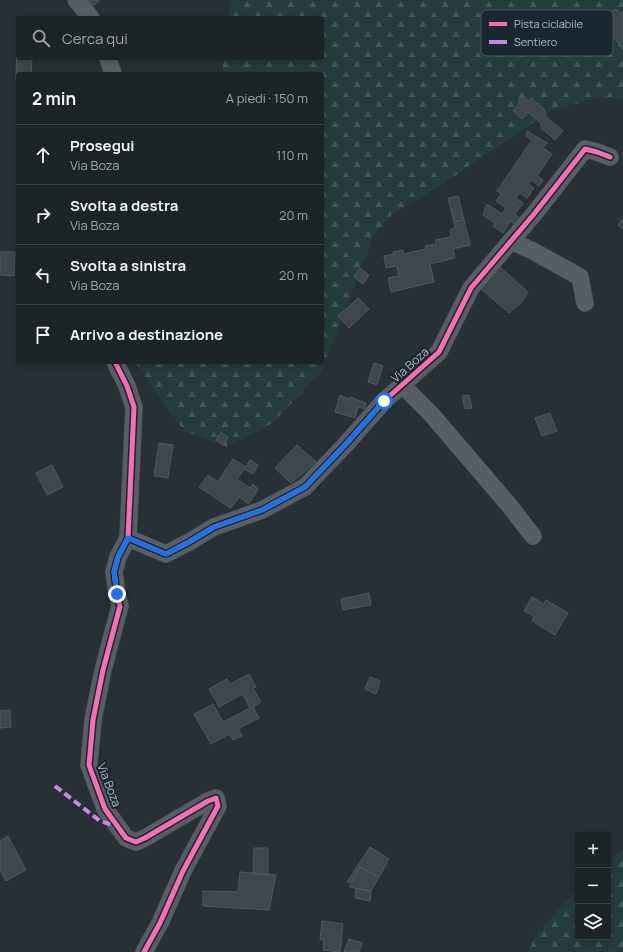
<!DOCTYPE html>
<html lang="it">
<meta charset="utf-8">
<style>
:root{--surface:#1d2428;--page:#2a3034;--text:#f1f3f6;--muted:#a0a4a8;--line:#3b4145}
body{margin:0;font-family:Manrope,sans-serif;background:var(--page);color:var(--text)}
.controls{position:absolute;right:12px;bottom:12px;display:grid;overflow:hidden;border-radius:4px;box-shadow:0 2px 6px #0003}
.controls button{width:36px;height:36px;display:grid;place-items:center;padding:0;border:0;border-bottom:1px solid var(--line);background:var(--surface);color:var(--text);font:20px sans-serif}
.stop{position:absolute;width:12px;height:12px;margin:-9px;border:3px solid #1a73e8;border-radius:50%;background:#fff}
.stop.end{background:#1a73e8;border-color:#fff;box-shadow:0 1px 4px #0008}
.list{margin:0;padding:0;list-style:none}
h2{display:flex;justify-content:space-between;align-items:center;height:52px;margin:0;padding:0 16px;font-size:17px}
h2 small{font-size:13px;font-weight:400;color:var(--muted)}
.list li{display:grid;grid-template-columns:26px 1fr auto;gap:12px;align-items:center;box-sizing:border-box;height:60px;padding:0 16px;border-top:1px solid var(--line)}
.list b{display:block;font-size:15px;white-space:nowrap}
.list p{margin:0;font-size:13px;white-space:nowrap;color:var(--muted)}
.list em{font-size:13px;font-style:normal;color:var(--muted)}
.icon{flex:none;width:22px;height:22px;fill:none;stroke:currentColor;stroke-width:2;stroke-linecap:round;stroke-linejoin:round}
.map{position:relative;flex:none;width:623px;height:952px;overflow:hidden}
.search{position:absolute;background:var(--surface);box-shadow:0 2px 6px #0003;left:16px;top:16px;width:308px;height:44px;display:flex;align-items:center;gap:10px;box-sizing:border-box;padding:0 14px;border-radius:4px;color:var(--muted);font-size:15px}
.panel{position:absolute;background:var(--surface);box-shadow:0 2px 6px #0003;left:16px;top:72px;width:308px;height:292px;border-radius:4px}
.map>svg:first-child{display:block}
.forest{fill:url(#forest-firs)}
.building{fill:#3f474c;stroke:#4f585e}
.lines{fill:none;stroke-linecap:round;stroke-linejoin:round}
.minor-casing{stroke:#454c50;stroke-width:18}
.minor{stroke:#575e64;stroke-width:17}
.quiet{stroke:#c787e3;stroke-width:4;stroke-dasharray:8 4;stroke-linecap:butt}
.cycleway-casing{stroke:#1a2730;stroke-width:8}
.cycleway{stroke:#f96db3;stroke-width:5}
.route{stroke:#1a73e8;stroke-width:5}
.labels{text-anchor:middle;stroke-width:4;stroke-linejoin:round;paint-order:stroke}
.street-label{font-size:12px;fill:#b0bdc8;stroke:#1a2730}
.key{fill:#1a2730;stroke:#47545e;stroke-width:1}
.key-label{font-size:11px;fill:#b0bdc8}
</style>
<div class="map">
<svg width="623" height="952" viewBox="0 0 623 952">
<defs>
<pattern id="forest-firs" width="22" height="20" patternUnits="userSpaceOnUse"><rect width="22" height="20" fill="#243c3b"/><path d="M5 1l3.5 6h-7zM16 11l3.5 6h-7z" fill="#415656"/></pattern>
</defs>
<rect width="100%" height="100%" fill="#273035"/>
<path class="forest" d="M231,0H623V99L595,98L551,111L429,193L392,214L373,237L321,373L271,424L227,447L184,431L135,362H322V74H222L224,58H322V18H229Z
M623,850V952H528L536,934L578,889V937H608V861Z"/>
<path class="building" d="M80,0H98L99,1L87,10Z
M616,9L620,14L623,11V50L600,17Z
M17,38L18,39V58H32L31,74H18V95V80H16Z
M523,96L529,102L531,98L544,109L546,117L563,131L555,140L541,128V123L528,112L522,119L513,111L519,103V98Z
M527,131L547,143L543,148L552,154L537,176L543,180L539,186L531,180L528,184L534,188L527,198L519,193L516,198L523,203L515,214L520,218L516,226L511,221L503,233L493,226L495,223L483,215L487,204L502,214L506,208L496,201L501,194L497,191L532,140L526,136Z
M458,196L464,220L454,222L448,198Z
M623,218V229L618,225Z
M464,220L470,245L453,249L455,258L430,264L434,282L391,292L388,278L399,276L397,266L386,268L384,256L394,254L393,252L403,250L404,254L426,249L425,246L436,244L435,240L451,237L450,230L455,228L454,222Z
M0,252H15L14,276L0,275Z
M500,267L528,292L522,302L509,313L481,289Z
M360,268L369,275L363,284L354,277Z
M358,298L369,309L349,328L338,316Z
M374,363L383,366L377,385L368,382Z
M340,395L349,399L350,397L366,403L364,409L358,407L355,418L335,412Z
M469,395L472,408L465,409L462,396Z
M550,413L557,431L542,436L535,418Z
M221,432L228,437L224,445L216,440Z
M159,443L173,445L168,478L154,476Z
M297,445L316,462L291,483L275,468Z
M233,459L246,467L250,460L258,465L253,474L244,469L237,479L250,488L253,484L258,489L249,504L239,497L231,508L199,487L208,475L218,482Z
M52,465L63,487L47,495L36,473Z
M369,593L371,605L343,610L341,599Z
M532,597L544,604L546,600L568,613L555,635L532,621L534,616L524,611Z
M249,674L256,687L253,688L261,702L253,707L259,718L238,729L242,736L233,740L230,734L211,744L194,714L213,704L223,722L250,708L243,694L219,707L209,689L227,679L230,684Z
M370,677L380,681L376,694L365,689Z
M10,710L11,727L0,728V711Z
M8,836L26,870L6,881L0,870V841Z
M370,847L389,859L379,877L360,867L352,882H347Z
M254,848H268V875L253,874Z
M360,867L379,877L371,891L349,887Z
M240,872L276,875L269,910L203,906V891L238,892Z
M356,888L371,891L370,901L355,898Z
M322,921L343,924L340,952L323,950L324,939L320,940Z
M349,939L362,943L359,952H344Z"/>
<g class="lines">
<defs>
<path id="minor" d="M76,0L91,18
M108,58L113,74
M511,241L533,251L580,277L585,303
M115,362L127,386L134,407L128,538L118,557L114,572L117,594L120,606L103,670L93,720L89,765L105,809L126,838L136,842L145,838L208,801L216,798L218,806L183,871L160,923L144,952
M402,385L432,415L508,504L533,536
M128,538L166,554L189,542L214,527L262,510L305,487L346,444L384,401L439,352L471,288L534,214L585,149L597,152L610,157"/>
</defs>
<use href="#minor" class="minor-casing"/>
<use href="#minor" class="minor"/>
<path class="quiet" d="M55,786L100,821L116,826"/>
<defs>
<path id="cycleway" d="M115,362L127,386L134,407L128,538L118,557L114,572L117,594L120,606L103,670L93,720L89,765L105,809L126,838L136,842L145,838L208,801L216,798L218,806L183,871L160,923L144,952
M128,538L166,554L189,542L214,527L262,510L305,487L346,444L384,401L439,352L471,288L534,214L585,149L597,152L610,157"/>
</defs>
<use href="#cycleway" class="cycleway-casing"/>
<use href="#cycleway" class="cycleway"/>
</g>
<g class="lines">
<path class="route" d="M117,594L114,572L118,557L128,538L166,554L189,542L214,527L262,510L305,487L346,444L384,401"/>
</g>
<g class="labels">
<g class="street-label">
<text transform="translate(410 365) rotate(-42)" y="4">Via Boza</text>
<text transform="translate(109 785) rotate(69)" y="4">Via Boza</text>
</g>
</g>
<rect x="481" y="10" width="132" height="46" rx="6" class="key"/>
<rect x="489" y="22" width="18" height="4" fill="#f96db3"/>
<rect x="489" y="40" width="18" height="4" fill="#c787e3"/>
<g class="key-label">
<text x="514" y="28">Pista ciclabile</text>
<text x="514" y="46">Sentiero</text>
</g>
</svg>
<div class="controls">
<button>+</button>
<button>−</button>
<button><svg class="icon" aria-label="layers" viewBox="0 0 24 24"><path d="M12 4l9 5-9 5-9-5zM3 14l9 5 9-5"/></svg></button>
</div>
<div class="stop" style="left:384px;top:401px"></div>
<div class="stop end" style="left:117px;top:594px"></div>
<div class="search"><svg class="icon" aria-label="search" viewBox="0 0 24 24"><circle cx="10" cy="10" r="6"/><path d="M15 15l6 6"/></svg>Cerca qui</div>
<section class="panel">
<h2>2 min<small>A piedi · 150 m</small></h2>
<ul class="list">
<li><svg class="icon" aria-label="ahead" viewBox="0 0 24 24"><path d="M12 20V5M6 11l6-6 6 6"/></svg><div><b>Prosegui</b><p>Via Boza</p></div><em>110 m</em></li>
<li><svg class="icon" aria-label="right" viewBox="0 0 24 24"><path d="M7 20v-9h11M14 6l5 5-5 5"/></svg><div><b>Svolta a destra</b><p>Via Boza</p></div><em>20 m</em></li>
<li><svg class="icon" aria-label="left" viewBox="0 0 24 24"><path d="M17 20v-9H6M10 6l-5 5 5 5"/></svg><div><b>Svolta a sinistra</b><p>Via Boza</p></div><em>20 m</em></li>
<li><svg class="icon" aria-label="arrive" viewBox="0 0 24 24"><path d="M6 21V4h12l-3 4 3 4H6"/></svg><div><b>Arrivo a destinazione</b></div></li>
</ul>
</section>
</div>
